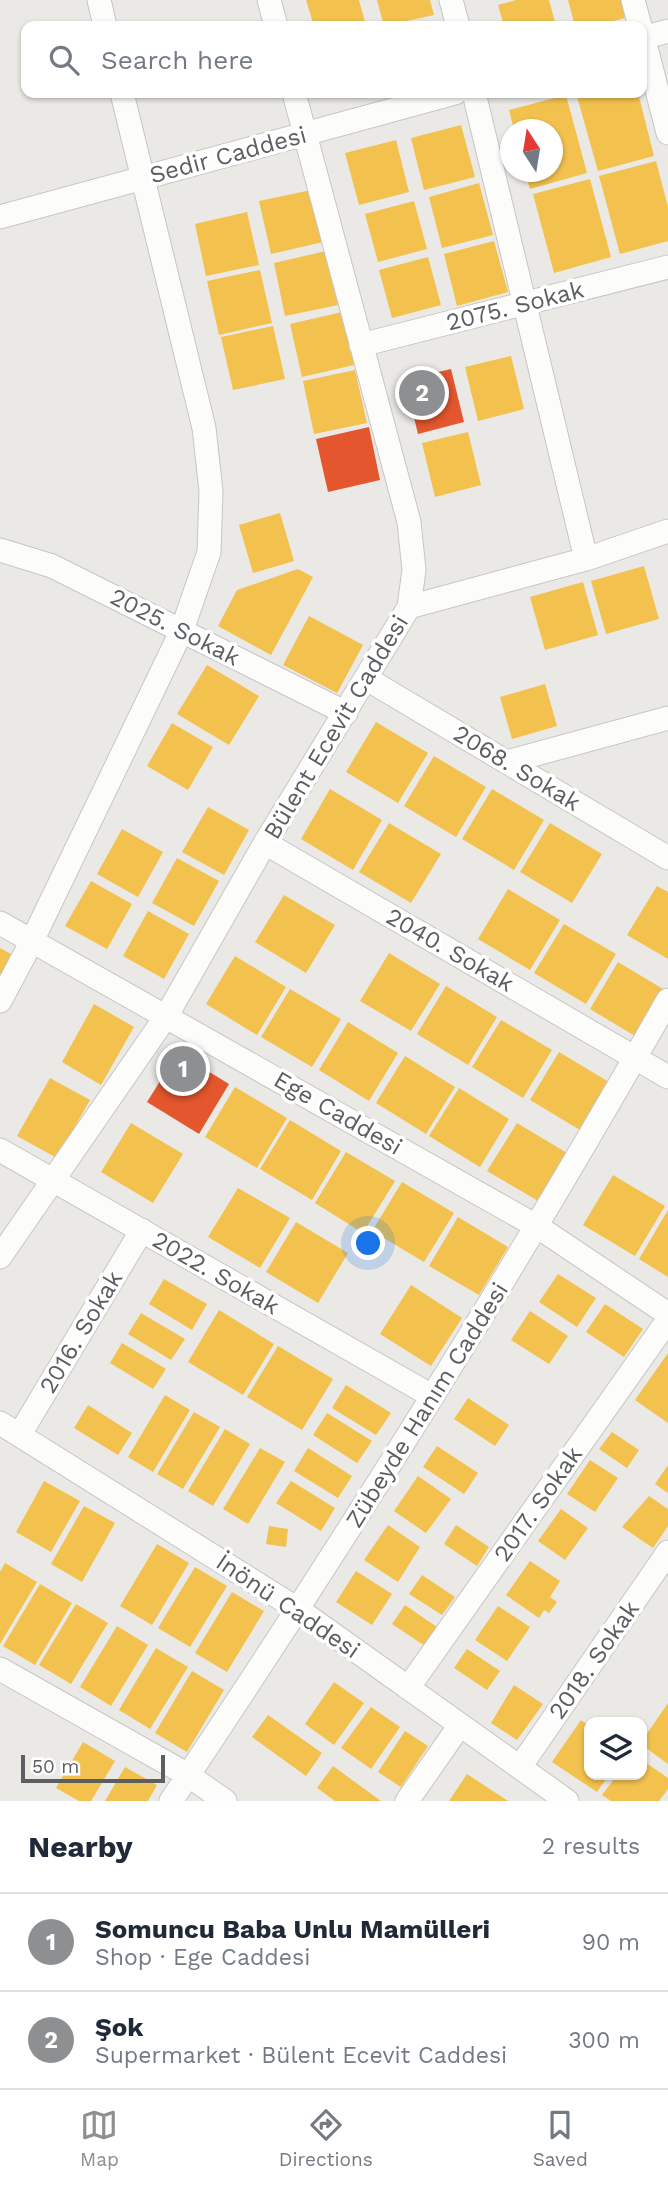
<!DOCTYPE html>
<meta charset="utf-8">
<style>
:root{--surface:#fff;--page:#f6f6f7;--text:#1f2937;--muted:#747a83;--line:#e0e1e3;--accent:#8d8f90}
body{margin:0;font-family:"Work Sans",sans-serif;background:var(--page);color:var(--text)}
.controls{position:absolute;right:21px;bottom:21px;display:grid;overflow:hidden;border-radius:14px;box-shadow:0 2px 5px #0004}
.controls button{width:63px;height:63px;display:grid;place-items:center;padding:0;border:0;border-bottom:2px solid var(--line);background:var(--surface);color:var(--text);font:35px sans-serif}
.compass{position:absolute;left:500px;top:119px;width:63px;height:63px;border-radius:50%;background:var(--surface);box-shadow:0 2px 5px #0004;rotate:348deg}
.scale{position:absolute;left:21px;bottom:18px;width:144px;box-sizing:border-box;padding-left:7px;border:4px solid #5b5f62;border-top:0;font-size:19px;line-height:24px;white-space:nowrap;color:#5b5f62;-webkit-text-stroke:5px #fff;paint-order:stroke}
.you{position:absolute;left:369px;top:1244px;width:24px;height:24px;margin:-18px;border:5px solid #fff;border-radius:50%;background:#1a73e8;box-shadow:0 0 0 10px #1a73e833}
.badge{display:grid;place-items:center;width:46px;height:46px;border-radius:50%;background:var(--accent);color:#fff;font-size:23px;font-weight:700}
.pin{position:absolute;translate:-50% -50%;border:4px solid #fff;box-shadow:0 2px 7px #0006}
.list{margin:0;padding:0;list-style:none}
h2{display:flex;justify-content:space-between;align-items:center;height:91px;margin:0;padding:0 28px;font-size:30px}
h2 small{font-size:23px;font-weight:400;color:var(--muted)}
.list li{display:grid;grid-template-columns:46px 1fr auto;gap:21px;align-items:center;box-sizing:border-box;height:98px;padding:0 28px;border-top:2px solid var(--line)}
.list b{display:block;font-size:26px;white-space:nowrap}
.list p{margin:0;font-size:23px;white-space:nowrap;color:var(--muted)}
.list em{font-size:23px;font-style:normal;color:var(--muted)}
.icon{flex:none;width:38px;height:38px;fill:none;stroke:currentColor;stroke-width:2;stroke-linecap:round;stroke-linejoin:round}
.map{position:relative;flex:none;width:668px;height:1801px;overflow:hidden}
.search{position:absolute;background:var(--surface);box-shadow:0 2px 5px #0004;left:21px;right:21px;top:21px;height:77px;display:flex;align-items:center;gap:18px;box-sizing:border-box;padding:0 24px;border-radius:14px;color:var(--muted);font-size:26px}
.sheet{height:287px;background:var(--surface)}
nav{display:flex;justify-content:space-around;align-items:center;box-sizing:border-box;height:98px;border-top:2px solid var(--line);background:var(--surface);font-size:19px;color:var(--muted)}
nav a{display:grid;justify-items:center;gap:4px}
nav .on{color:var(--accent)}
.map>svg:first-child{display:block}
.homes{fill:#f2c14e}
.shops{fill:#e4572e}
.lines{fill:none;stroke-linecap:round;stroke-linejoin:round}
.minor-casing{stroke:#c6c6c6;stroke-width:25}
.minor{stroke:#fcfcfb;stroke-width:23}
.labels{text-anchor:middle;stroke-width:7;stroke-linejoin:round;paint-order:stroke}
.street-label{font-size:24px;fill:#5b5f62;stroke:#fff}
</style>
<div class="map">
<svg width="668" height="1801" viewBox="0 0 668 1801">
<rect width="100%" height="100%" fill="#ebe9e5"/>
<path class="homes" d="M306,0H359L366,26H314Z
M377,0H430L434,15L384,26Z
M516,0H549L556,26H504L498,5Z
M568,0H621L625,18L594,26H575Z
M576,93H638L654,156L598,171Z
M566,95L587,173L530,189L525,172H552V130H514L509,110Z
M461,125L475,177L424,190L411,138Z
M396,140L409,192L359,205L345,153Z
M656,161L668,207V241L620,254L599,176Z
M590,179L611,257L554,273L533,194Z
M479,183L493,235L442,248L429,197Z
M311,190L323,242L271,254L259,201Z
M414,201L427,249L378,262L365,214Z
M247,212L259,265L206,276L195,224Z
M494,241L508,292L457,306L444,254Z
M326,251L338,305L285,316L274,263Z
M428,257L441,305L392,318L379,270Z
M260,270L272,323L219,335L207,281Z
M342,312L354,365L302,377L290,324Z
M273,326L285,379L233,390L221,337Z
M511,356L524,409L478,421L465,367Z
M355,370L367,423L314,434L303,381Z
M468,432L481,485L435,497L422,443Z
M280,513L294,561L253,573L239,525Z
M644,566L659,619L606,634L591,581Z
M298,569L313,577L271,655L218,626L237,590Z
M583,582L598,635L545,650L530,597Z
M309,616L363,645L337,693L283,665Z
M207,665L259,696L229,745L177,714Z
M545,684L557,726L512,739L500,697Z
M376,722L428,753L398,803L346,772Z
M172,723L213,747L188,790L147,766Z
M434,756L486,787L456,837L404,806Z
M330,789L382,820L353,870L301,839Z
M492,789L544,820L514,870L462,839Z
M208,807L249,830L224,875L182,852Z
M389,823L441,854L411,903L359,872Z
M550,823L602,854L572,903L520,872Z
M122,829L163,852L138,897L97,874Z
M177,858L219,881L194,926L152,903Z
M91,881L132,904L107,949L65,926Z
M657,886L668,892V959L627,935Z
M508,889L560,920L530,970L478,939Z
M284,895L335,925L306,973L255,942Z
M148,911L189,934L164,979L123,956Z
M564,924L616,954L586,1004L534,973Z
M0,948L20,959L0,994Z
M389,953L440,984L411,1031L360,1001Z
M235,956L286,987L257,1035L206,1004Z
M618,962L668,992L640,1039L590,1009Z
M446,986L497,1017L468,1065L417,1034Z
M290,989L341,1019L312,1067L261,1037Z
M94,1004L134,1027L101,1085L62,1062Z
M501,1020L552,1050L523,1098L472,1067Z
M348,1022L398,1053L369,1101L319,1070Z
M559,1052L609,1082L580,1130L530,1100Z
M405,1056L455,1087L426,1134L376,1103Z
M50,1078L90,1100L57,1158L17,1136Z
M235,1087L287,1118L257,1168L205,1137Z
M459,1088L509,1119L480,1167L429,1136Z
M290,1120L341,1151L312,1200L260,1169Z
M131,1123L183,1154L153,1203L101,1172Z
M517,1123L567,1153L538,1201L487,1171Z
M346,1152L395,1181L363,1233L315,1203Z
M613,1175L665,1206L635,1256L583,1225Z
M402,1182L454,1213L424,1262L372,1231Z
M238,1188L290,1218L260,1268L208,1237Z
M668,1210V1277L639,1259Z
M458,1217L508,1247L479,1295L429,1266Z
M296,1222L348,1253L318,1303L266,1272Z
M558,1274L596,1298L577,1327L539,1302Z
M164,1279L207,1304L192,1330L149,1304Z
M411,1285L462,1318L431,1366L380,1334Z
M605,1304L643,1329L624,1357L586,1332Z
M219,1310L274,1344L243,1395L188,1362Z
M530,1311L568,1336L549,1364L511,1340Z
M141,1313L185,1339L171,1360L128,1334Z
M122,1343L166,1369L153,1389L110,1363Z
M278,1346L333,1379L302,1430L247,1397Z
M668,1353V1423L635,1400Z
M346,1385L391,1413L376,1435L332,1408Z
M165,1395L190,1410L153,1472L128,1457Z
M468,1398L509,1425L495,1446L454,1419Z
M88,1405L132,1433L118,1455L74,1428Z
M194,1412L220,1427L183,1489L157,1474Z
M327,1413L372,1441L357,1463L313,1435Z
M225,1429L250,1444L213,1506L188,1491Z
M612,1432L639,1450L627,1468L599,1449Z
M437,1446L478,1473L464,1494L423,1467Z
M260,1448L285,1462L248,1524L223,1509Z
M308,1448L352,1476L338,1498L294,1471Z
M590,1460L618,1478L595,1512L567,1494Z
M668,1465V1493L655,1484Z
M418,1476L451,1499L426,1533L394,1511Z
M44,1481L80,1501L51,1552L16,1532Z
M291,1481L335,1508L321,1531L276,1503Z
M649,1496L668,1509V1526L653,1548L622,1527Z
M84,1506L115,1523L82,1582L51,1564Z
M561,1509L588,1528L565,1560L538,1541Z
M388,1525L420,1547L398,1582L364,1560Z
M456,1525L489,1547L477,1566L444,1544Z
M269,1526L288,1529L286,1547L266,1544Z
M157,1544L189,1563L152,1625L120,1606Z
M530,1561L560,1581L550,1597L557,1602L549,1613L544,1610L539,1618L506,1595Z
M5,1563L37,1582L0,1644V1572Z
M195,1567L227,1586L190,1647L158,1628Z
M356,1571L392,1594L372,1625L336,1602Z
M422,1575L455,1597L442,1615L409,1594Z
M40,1584L72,1603L35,1665L3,1646Z
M232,1592L264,1611L227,1672L195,1653Z
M76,1604L108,1623L71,1684L39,1665Z
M405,1605L437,1627L425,1646L392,1624Z
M498,1606L530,1627L507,1661L475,1640Z
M117,1626L148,1645L111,1706L80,1687Z
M156,1648L188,1667L150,1729L119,1710Z
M467,1649L500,1671L487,1690L454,1668Z
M192,1671L224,1690L187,1752L155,1733Z
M334,1682L364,1703L334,1745L305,1724Z
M514,1685L543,1704L517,1740L491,1723Z
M668,1703V1764L642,1745V1741Z
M371,1707L400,1727L371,1769L341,1748Z
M268,1715L322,1753L306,1776L252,1737Z
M581,1720L589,1726V1775H609L597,1792L552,1762Z
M405,1731L428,1746L401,1787L378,1772Z
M83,1742L115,1761L91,1801H79L56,1788Z
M642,1760L668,1778V1789L659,1801H611L602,1795L617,1775H642Z
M333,1766L381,1801H335L317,1788Z
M125,1767L157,1785L148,1801H105Z
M467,1774L508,1801H449Z"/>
<path class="shops" d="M451,369L464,422L418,434L405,380Z
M369,427L380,480L328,492L316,439Z
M188,1059L229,1084L199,1134L147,1102L172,1062Z"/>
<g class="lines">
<defs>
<path id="minor" d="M99,0L105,26
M269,0L276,26
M451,0L458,26
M633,0L640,26
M642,32L668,133
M642,38L668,31
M474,93L586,559
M0,217L455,93
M361,345L668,267
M0,550L52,566L346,713
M409,607L586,559L668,531
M367,679L668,858
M507,762L668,718
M265,843L668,1077
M0,923L538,1227L668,1314
M0,1001L32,941L182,630L209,552L211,491L204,428L122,93
M0,1150L432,1396
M0,1257L167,1015L265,843L409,607L414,570L409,522L294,93
M0,1423L299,1610L567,1801
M20,1434L142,1230
M0,1669L188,1775L225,1801
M408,1688L668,1320
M520,1767L668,1552
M171,1801C346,1540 513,1273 668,1000
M407,1801L460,1725"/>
</defs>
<use href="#minor" class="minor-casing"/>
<use href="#minor" class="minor"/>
</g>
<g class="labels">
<g class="street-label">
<text transform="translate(228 155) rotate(-15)" y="8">Sedir Caddesi</text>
<text transform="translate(515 306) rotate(-14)" y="8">2075. Sokak</text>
<text transform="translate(175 627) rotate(27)" y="8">2025. Sokak</text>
<text transform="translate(336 727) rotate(-59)" y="8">Bülent Ecevit Caddesi</text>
<text transform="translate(517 768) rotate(31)" y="8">2068. Sokak</text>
<text transform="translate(450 950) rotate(30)" y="8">2040. Sokak</text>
<text transform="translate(338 1113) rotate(30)" y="8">Ege Caddesi</text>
<text transform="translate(216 1273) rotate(30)" y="8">2022. Sokak</text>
<text transform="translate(81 1332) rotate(-59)" y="8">2016. Sokak</text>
<text transform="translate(427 1405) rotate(-58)" y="8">Zübeyde Hanım Caddesi</text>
<text transform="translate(538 1504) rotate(-55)" y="8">2017. Sokak</text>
<text transform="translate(288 1606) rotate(34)" y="8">İnönü Caddesi</text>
<text transform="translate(594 1660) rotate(-55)" y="8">2018. Sokak</text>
</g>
</g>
</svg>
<div class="controls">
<button><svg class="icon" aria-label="layers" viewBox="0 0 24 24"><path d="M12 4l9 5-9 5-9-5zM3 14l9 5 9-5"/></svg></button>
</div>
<svg class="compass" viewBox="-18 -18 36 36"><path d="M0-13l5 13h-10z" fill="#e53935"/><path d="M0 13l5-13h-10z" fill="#747a83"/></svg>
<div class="scale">50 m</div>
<div class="you"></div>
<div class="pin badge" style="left:183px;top:1069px">1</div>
<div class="pin badge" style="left:422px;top:393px">2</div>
<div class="search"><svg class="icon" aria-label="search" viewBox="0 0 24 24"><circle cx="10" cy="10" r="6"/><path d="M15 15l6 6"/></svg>Search here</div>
</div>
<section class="sheet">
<h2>Nearby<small>2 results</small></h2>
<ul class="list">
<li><span class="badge">1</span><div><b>Somuncu Baba Unlu Mamülleri</b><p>Shop · Ege Caddesi</p></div><em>90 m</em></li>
<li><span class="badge">2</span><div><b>Şok</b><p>Supermarket · Bülent Ecevit Caddesi</p></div><em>300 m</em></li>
</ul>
</section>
<nav>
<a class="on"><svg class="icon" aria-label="map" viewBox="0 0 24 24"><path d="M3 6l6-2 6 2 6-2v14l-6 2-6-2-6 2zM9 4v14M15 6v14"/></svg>Map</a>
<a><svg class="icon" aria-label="directions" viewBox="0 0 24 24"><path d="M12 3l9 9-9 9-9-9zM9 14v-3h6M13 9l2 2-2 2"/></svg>Directions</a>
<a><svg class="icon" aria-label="saved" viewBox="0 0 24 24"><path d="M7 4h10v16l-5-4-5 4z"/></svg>Saved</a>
</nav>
